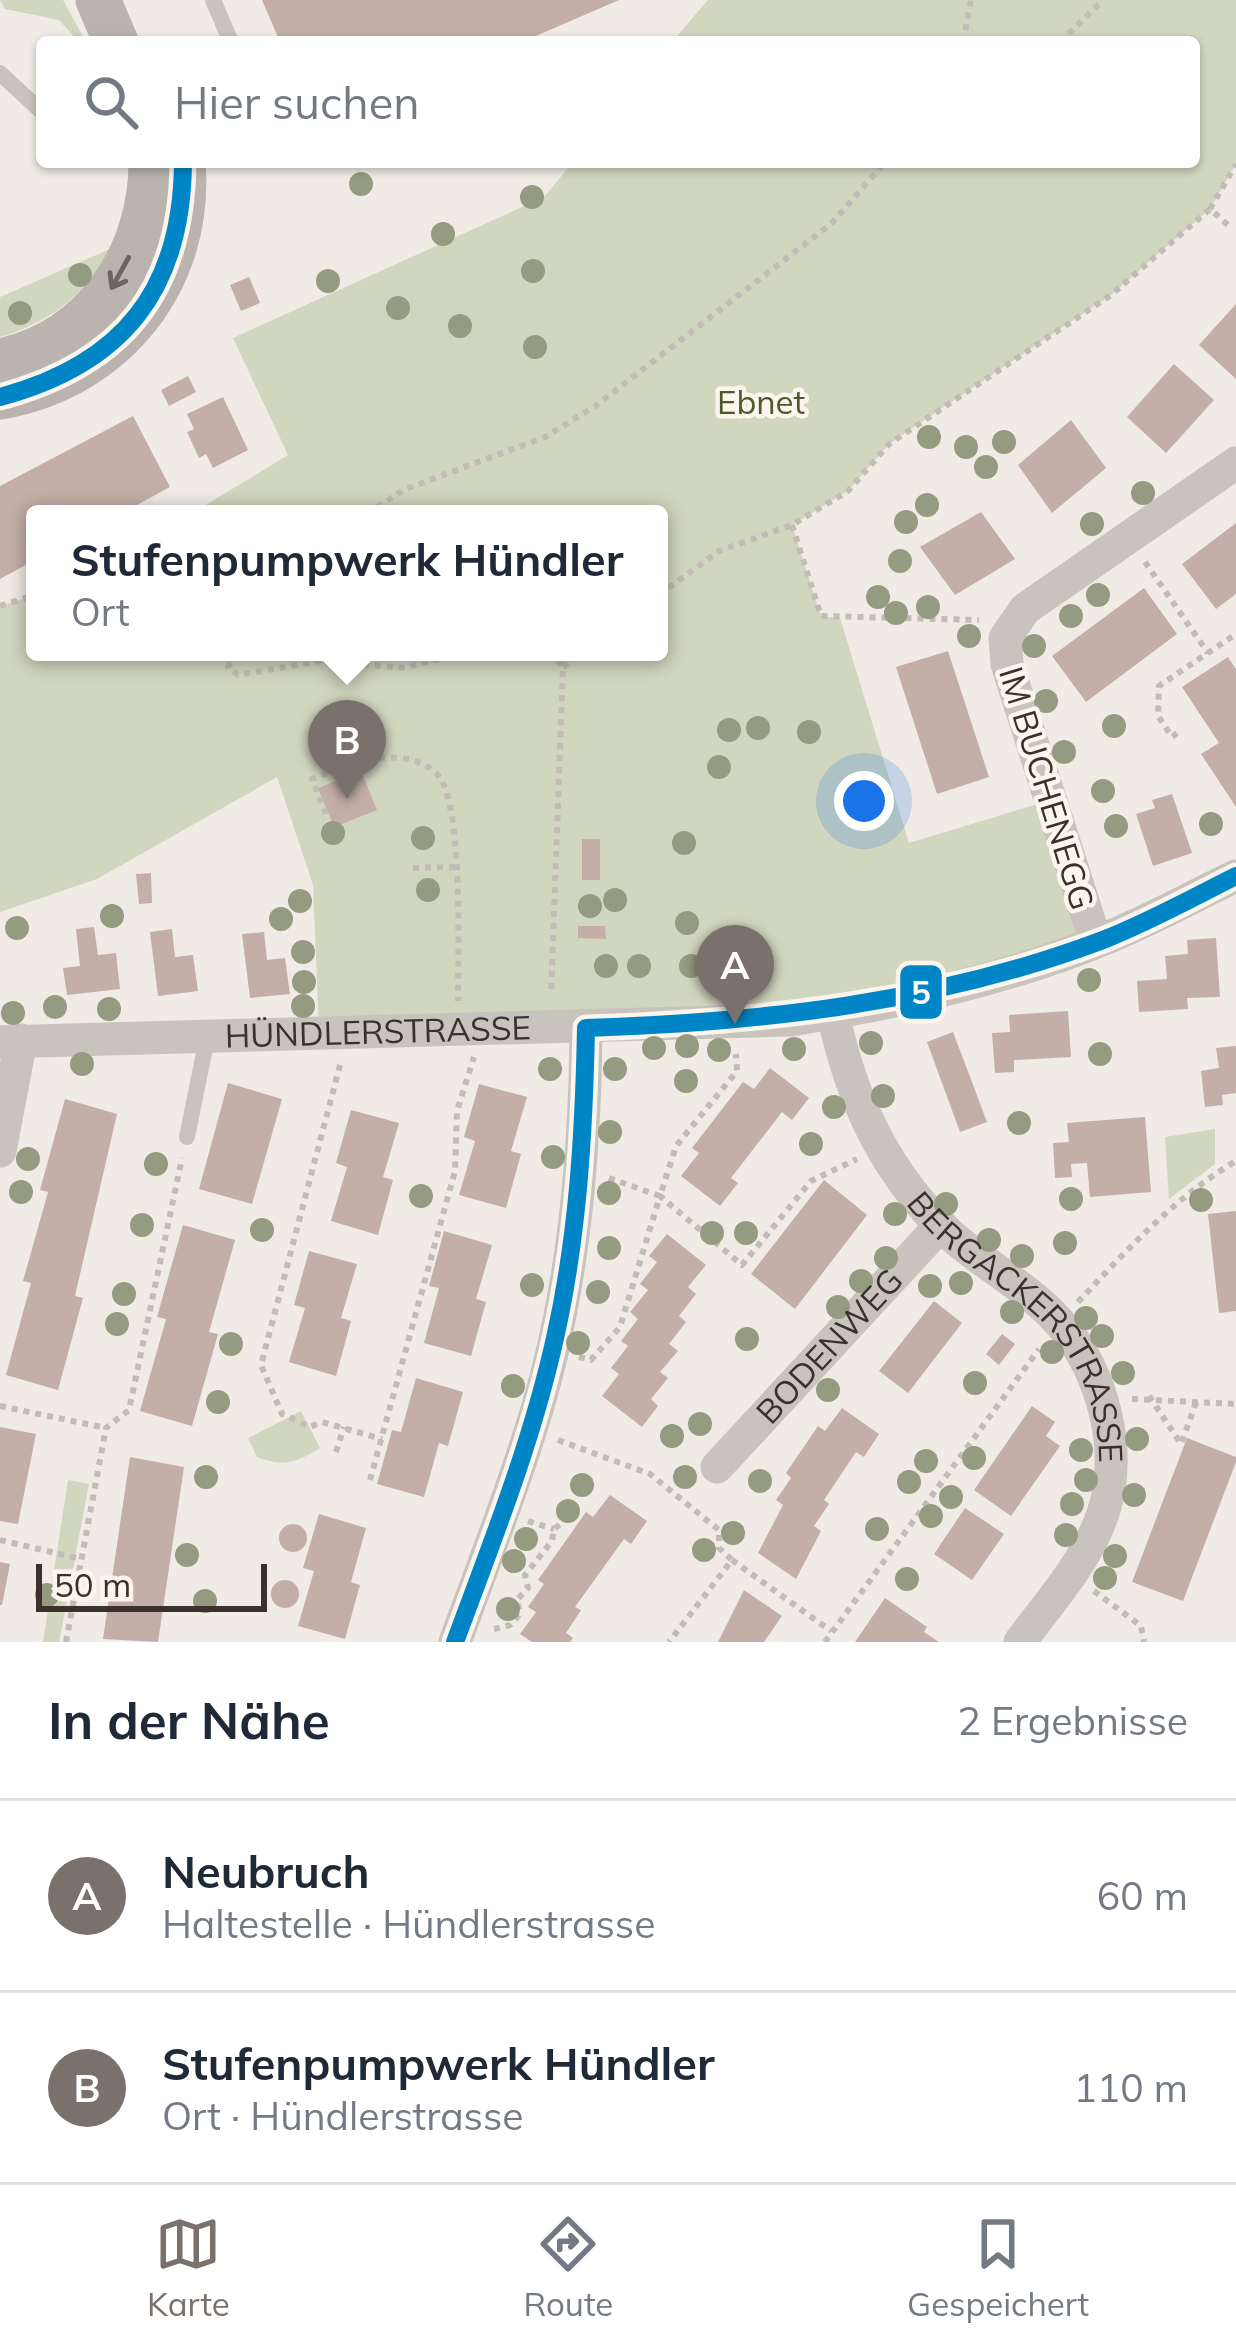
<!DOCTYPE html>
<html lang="de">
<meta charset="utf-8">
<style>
:root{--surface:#fff;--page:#f6f6f7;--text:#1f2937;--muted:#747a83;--line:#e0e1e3;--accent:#7a716c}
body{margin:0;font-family:Mulish,sans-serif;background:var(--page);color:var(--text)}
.scale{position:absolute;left:36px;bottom:30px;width:231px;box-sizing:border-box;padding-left:12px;border:6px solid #3b302b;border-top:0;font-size:33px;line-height:42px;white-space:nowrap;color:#3b302b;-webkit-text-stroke:9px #fbf5ee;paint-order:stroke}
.you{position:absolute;left:864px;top:801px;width:42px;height:42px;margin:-30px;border:9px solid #fff;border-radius:50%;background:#1a73e8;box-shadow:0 0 0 18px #1a73e833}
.badge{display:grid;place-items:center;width:78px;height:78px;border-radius:50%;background:var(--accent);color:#fff;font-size:39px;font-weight:700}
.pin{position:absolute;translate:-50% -99px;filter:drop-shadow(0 3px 6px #0008)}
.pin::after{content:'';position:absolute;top:63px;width:42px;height:36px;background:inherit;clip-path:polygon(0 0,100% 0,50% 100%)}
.popup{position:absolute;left:26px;top:505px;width:642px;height:156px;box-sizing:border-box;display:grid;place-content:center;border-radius:12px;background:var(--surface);filter:drop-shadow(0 3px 9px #0005);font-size:39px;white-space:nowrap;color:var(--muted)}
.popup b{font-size:45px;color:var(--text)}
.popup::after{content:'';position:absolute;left:50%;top:100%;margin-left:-24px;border:24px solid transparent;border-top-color:var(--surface)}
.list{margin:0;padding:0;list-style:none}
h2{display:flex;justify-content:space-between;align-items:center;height:156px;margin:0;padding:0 48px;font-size:51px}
h2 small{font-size:39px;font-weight:400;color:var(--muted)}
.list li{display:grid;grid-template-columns:78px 1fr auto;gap:36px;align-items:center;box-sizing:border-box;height:192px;padding:0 48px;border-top:3px solid var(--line)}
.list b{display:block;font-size:45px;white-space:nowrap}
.list p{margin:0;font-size:39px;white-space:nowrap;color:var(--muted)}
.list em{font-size:39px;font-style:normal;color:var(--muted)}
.icon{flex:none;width:66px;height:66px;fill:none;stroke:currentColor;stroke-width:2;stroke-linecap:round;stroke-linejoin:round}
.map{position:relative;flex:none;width:1236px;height:1642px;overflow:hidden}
.search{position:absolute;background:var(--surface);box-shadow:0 3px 9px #0004;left:36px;right:36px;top:36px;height:132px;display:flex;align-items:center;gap:30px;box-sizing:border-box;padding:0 42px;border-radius:12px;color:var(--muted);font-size:45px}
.sheet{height:540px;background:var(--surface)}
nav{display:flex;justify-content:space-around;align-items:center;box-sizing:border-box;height:168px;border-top:3px solid var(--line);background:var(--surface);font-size:33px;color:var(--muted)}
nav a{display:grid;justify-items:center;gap:6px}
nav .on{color:var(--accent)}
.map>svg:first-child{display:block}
.green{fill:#d1d6bf}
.building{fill:#c3afa7}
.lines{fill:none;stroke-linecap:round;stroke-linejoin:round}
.path{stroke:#c2bbb6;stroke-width:6;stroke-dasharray:6 6;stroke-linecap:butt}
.lane{stroke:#c9c3be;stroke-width:16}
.street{stroke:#c9c3be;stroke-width:33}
.secondary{stroke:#bab3ae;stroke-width:45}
.bus-1-casing{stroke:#fbf5ee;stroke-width:27}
.bus-1{stroke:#0086c6;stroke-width:18}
.tree{fill:#959b80}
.oneway{stroke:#6e645f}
.labels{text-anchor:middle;stroke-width:9;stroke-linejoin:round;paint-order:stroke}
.park-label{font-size:33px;fill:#4a5a2e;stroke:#fbf5ee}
.street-label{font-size:33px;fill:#3b302b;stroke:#fbf5ee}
.line-badge{stroke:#fbf5ee;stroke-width:4.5}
.badge-label{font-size:33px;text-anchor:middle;font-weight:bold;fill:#fff}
</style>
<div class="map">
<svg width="1236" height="1642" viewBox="0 0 1236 1642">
<rect width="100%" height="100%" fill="#f0ebe5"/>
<path class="green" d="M0,0H63L86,42H79L59,20L5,9Z
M708,0H1236V164L1210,209L1111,295L889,444L848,491L792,525L821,616L840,618L909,843L1051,800L1096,942L865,1008L319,1030L313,885L277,777L97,879L0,912V606L35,595V652H659V514H191L288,455L233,338L544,197L573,162H1194V42H672Z
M110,249C85,296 50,322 0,337V297Z
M1215,1129V1164L1169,1199L1165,1137Z
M301,1411L320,1448C296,1463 284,1467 257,1457L248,1438Z
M68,1480L89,1484L59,1642H43Z"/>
<path class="building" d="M262,0H619L522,42H280Z
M249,277L260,303L241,311L230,285Z
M1236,304V379L1199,345Z
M1174,364L1214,400L1166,453L1127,417Z
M188,376L196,392L169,406L161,390Z
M223,397L248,450L213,468L206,454L199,458L187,432L194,429L187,414Z
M133,416L170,487L120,514H35V560L0,579V486Z
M1071,420L1106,468L1052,513L1018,465Z
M981,512L1015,559L955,595L920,547Z
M1236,523V594L1216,609L1182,564Z
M1144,588L1177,634L1086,702L1052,656Z
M948,651L989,777L937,794L896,667Z
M1228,657L1236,669V807L1201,754L1219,743L1182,687Z
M361,771L377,810L334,827L318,788Z
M1172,794L1192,853L1153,866L1136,814L1155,808L1152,800Z
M582,839H600V880H582Z
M151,873L152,903L139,904L136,874Z
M578,926H605L606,939L578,938Z
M94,927L98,955L116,953L120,989L67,995L63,968L80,966L76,929Z
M172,929L175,957L193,955L198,991L158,996L150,932Z
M264,932L267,960L285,958L290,994L250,998L242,934Z
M1216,938L1220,997L1187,998L1188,1009L1139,1012L1137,981L1167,979L1165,956L1188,954L1187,940Z
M1068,1011L1071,1057L1014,1060V1072L995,1073L992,1033L1010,1032L1009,1015Z
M953,1032L987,1122L960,1132L927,1042Z
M1236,1046V1093L1222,1095L1223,1105L1205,1107L1201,1071L1219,1068L1216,1048Z
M770,1068L809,1098L792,1120L782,1112L731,1178L738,1183L720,1206L681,1176L699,1153L692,1148L743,1082L754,1089Z
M228,1083L282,1099L252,1204L199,1189Z
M479,1084L527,1097L511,1151L521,1154L506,1208L459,1195L475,1141L464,1137Z
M65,1099L117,1114L75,1296L83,1298L58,1390L6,1375L31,1283L23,1281L48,1192L40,1190Z
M351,1110L399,1123L383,1177L393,1180L378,1235L331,1221L347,1167L336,1163Z
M1145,1117L1151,1192L1090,1197L1087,1163L1071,1164L1072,1177L1055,1178L1053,1143L1069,1142L1067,1123Z
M824,1180L867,1215L795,1309L751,1274Z
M1236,1211V1311L1219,1313L1208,1214Z
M183,1225L235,1240L209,1332L218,1334L192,1426L140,1411L166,1319L157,1317Z
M444,1231L492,1245L476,1299L486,1302L471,1356L424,1343L439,1288L429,1286Z
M667,1234L706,1265L688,1287L696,1294L679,1316L686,1322L669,1344L678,1351L660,1372L668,1378L651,1399L658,1406L642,1427L602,1396L619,1374L611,1368L628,1346L621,1341L638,1319L630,1312L648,1290L640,1284L657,1262L649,1256Z
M309,1251L357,1264L341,1318L351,1321L336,1376L289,1362L305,1308L294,1305Z
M934,1301L962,1323L908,1393L879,1371Z
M1002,1334L1015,1344L999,1365L986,1354Z
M416,1378L463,1392L448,1446L439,1443L424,1497L377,1484L392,1430L401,1432Z
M1032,1406L1055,1422L1046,1436L1060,1446L1011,1516L974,1490Z
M842,1408L879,1434L864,1457L856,1452L824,1500L829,1504L814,1526L821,1531L796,1579L758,1553L783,1505L776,1500L791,1478L786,1473L818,1426L825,1431Z
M0,1427L36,1434L18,1524L0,1521Z
M1187,1438L1236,1457V1462L1183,1601L1132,1582Z
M130,1457L184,1467L158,1642L103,1639Z
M610,1495L647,1521L631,1544L624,1539L575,1607L581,1610L566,1633L573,1638L570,1642H532L520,1634L536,1612L528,1607L544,1584L538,1580L586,1512L593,1517Z
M965,1508L1004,1534L972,1580L934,1554Z
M319,1514L366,1528L351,1582L360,1585L345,1639L298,1626L314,1571L303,1568Z
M279 1538a14 14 0 1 1 28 0a14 14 0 1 1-28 0Z
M0,1562L10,1564L2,1605H0Z
M271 1594a14 14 0 1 1 28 0a14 14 0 1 1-28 0Z
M744,1590L782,1616L764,1642H718Z
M885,1598L927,1627L924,1632L939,1642H855Z"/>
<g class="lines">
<path class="path" d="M963,42L971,0
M1060,42L1103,0
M1210,209L1236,164
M367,514L403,490L545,437L594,407L831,224L885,162
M792,525L821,616L979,620
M1145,562L1208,653
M659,595L719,551L792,525L848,491L889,444L1111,295L1210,209L1228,225
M0,606L35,595
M236,652L228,667L238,675L321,661L405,668L463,652
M364,652L368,664
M550,652L563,667L551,995
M563,667L583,652
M1177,733L1172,737L1158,716L1159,686L1236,634
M326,814L312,779C348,765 401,742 436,773C464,796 458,961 458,1001
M413,868L456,867
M340,1065L261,1365L282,1414L310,1427L322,1422L382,1439
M609,1178L660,1196L676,1146L737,1071L736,1054
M1078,1302C1126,1251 1175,1197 1236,1161
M579,1357L591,1360L620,1327L660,1196L742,1265L811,1181L857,1159
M1149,1396L1181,1444L1197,1400
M1132,1399L1236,1404
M0,1406L106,1428
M558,1440L650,1474L719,1530V1548L732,1560L669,1642
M336,1452L344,1427
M370,1480L455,1171L457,1111L474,1057
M528,1521L554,1529
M0,1540L81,1559
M732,1560L831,1631
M1094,1591L1141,1626L1144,1642
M494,1629L510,1625L520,1614L517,1600L528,1588L525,1575L552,1541L554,1529L568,1518
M66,1642L106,1428L129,1410L182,1158
M825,1642L1039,1349"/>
<path class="lane" d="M213,0L231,42
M0,73L42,112
M187,1137L208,1033"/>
<g class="street">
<path d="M1096,942L1007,664L1005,638L1025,609L1236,463"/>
<path id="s1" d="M833,1013C850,1094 880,1162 938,1223C974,1260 1024,1283 1059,1322C1104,1372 1125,1455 1101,1519C1084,1564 1048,1604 1020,1642"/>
<path id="s2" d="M0,1042L791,1020C900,1002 1008,980 1111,936C1154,918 1194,896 1236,876"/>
<path d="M0,1151L21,1040"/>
<path id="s3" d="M717,1467L941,1225"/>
<path d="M455,1642C480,1573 507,1505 529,1435C572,1304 585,1165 586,1028"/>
</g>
<path class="secondary" d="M98,0L116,42
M0,361C94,341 151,256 151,162
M0,397C115,377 193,279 183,162"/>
<defs>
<path id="bus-1" d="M0,397C123,364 182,290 183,162
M586,1028C763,1022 936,1003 1103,940C1149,922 1192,898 1236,876
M455,1642C492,1542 532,1442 555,1338C578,1236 584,1132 586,1028"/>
</defs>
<use href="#bus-1" class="bus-1-casing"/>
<use href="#bus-1" class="bus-1"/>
</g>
<g class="tree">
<circle cx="361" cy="184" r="12"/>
<circle cx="532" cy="197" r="12"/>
<circle cx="443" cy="234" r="12"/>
<circle cx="533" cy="271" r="12"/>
<circle cx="80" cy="275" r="12"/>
<circle cx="328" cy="281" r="12"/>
<circle cx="398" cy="308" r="12"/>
<circle cx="20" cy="313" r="12"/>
<circle cx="460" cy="326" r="12"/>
<circle cx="535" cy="347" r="12"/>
<circle cx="929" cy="437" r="12"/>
<circle cx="1004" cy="442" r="12"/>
<circle cx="966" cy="447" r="12"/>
<circle cx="986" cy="467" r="12"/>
<circle cx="1143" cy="493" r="12"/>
<circle cx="927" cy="505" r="12"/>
<circle cx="906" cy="522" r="12"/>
<circle cx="1092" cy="524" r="12"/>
<circle cx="900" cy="561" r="12"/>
<circle cx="1098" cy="595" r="12"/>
<circle cx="878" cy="597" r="12"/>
<circle cx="928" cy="607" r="12"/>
<circle cx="896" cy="613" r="12"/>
<circle cx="1071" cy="616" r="12"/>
<circle cx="969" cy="636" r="12"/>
<circle cx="1034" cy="646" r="12"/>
<circle cx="1046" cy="701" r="12"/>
<circle cx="1114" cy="726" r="12"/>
<circle cx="758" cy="728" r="12"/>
<circle cx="729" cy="730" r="12"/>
<circle cx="809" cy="732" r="12"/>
<circle cx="1064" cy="752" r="12"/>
<circle cx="719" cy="767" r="12"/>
<circle cx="1103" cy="791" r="12"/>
<circle cx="1211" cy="824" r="12"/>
<circle cx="1116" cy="826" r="12"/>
<circle cx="333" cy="833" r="12"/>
<circle cx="423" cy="838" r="12"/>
<circle cx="684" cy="843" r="12"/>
<circle cx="428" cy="890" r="12"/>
<circle cx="615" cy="900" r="12"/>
<circle cx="300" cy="901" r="12"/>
<circle cx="590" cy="906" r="12"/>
<circle cx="112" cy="916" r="12"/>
<circle cx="281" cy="919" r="12"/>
<circle cx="687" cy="923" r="12"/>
<circle cx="17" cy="928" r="12"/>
<circle cx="303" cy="952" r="12"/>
<circle cx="606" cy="966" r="12"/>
<circle cx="639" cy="966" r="12"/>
<circle cx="691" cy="966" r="12"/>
<circle cx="1089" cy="980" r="12"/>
<circle cx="304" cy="982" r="12"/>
<circle cx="303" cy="1006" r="12"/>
<circle cx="55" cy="1007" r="12"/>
<circle cx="109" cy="1009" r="12"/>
<circle cx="13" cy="1013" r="12"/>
<circle cx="871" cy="1043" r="12"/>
<circle cx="687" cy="1046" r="12"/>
<circle cx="654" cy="1048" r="12"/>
<circle cx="794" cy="1049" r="12"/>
<circle cx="719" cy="1050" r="12"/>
<circle cx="1100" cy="1054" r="12"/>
<circle cx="82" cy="1064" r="12"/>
<circle cx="550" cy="1069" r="12"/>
<circle cx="615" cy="1069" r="12"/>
<circle cx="686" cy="1081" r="12"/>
<circle cx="883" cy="1096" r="12"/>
<circle cx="834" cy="1107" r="12"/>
<circle cx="1019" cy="1123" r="12"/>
<circle cx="610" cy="1132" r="12"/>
<circle cx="811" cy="1144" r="12"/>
<circle cx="553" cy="1157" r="12"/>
<circle cx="28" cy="1159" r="12"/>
<circle cx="156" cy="1164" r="12"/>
<circle cx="21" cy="1192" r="12"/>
<circle cx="609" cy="1193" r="12"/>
<circle cx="421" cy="1196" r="12"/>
<circle cx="1071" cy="1199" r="12"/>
<circle cx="1201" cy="1200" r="12"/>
<circle cx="946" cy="1204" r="12"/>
<circle cx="895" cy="1214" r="12"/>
<circle cx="142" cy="1225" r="12"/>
<circle cx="262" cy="1230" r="12"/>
<circle cx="712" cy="1233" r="12"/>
<circle cx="746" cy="1233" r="12"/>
<circle cx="989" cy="1240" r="12"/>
<circle cx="1065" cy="1243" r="12"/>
<circle cx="609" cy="1248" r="12"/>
<circle cx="1022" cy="1256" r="12"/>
<circle cx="886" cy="1258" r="12"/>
<circle cx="861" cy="1281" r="12"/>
<circle cx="961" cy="1283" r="12"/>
<circle cx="532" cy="1285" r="12"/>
<circle cx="930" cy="1286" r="12"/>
<circle cx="598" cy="1292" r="12"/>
<circle cx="124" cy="1294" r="12"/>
<circle cx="838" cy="1307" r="12"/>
<circle cx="1012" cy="1312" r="12"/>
<circle cx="1086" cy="1318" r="12"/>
<circle cx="117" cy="1324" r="12"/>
<circle cx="1102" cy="1336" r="12"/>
<circle cx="747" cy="1339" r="12"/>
<circle cx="578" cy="1343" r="12"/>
<circle cx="231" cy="1344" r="12"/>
<circle cx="1052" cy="1352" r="12"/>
<circle cx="1123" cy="1373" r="12"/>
<circle cx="975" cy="1383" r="12"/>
<circle cx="513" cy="1386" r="12"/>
<circle cx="828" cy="1390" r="12"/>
<circle cx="218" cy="1402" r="12"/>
<circle cx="700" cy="1424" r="12"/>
<circle cx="672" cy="1436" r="12"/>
<circle cx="1137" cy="1439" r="12"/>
<circle cx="1081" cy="1450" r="12"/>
<circle cx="974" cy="1458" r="12"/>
<circle cx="926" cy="1461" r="12"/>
<circle cx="206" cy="1477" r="12"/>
<circle cx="685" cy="1477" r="12"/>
<circle cx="1086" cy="1480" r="12"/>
<circle cx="760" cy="1481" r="12"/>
<circle cx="909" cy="1482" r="12"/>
<circle cx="582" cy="1485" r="12"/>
<circle cx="1134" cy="1495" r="12"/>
<circle cx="951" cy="1497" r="12"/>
<circle cx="1072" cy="1504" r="12"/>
<circle cx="568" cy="1511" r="12"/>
<circle cx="931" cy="1516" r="12"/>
<circle cx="877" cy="1529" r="12"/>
<circle cx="733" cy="1533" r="12"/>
<circle cx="1066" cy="1535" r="12"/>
<circle cx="526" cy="1539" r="12"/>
<circle cx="704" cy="1550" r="12"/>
<circle cx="187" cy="1555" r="12"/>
<circle cx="1115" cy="1556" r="12"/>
<circle cx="514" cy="1561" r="12"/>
<circle cx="1105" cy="1578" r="12"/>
<circle cx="907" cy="1579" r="12"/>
<circle cx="47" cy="1595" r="12"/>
<circle cx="205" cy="1601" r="12"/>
<circle cx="508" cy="1609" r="12"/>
</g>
<defs><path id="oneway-shaft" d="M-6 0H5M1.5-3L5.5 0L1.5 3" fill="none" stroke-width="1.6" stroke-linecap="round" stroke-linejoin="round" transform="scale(3)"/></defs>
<use class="oneway" href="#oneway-shaft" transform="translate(120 273) rotate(119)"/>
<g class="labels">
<g class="park-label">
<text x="761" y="414">Ebnet</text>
</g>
<g class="street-label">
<text transform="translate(1047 788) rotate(73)" y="12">IM BUCHENEGG</text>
<text dy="12" stroke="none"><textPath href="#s2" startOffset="378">HÜNDLERSTRASSE</textPath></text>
<text dy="12" stroke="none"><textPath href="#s1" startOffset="375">BERGACKERSTRASSE</textPath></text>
<text dy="12" stroke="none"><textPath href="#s3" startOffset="165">BODENWEG</textPath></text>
</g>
</g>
<rect class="line-badge" x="898" y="963" width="46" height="58" rx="12" fill="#0086c6"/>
<g class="badge-label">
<text x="921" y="1004">5</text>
</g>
</svg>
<div class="scale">50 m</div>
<div class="you"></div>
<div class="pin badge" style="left:735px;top:1024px">A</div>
<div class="pin badge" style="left:347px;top:799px">B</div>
<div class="popup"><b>Stufenpumpwerk Hündler</b>Ort</div>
<div class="search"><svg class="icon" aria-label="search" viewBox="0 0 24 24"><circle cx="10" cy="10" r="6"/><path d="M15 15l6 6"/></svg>Hier suchen</div>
</div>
<section class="sheet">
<h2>In der Nähe<small>2 Ergebnisse</small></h2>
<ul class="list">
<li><span class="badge">A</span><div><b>Neubruch</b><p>Haltestelle · Hündlerstrasse</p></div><em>60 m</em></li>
<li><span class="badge">B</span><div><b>Stufenpumpwerk Hündler</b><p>Ort · Hündlerstrasse</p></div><em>110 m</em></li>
</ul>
</section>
<nav>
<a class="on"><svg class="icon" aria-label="map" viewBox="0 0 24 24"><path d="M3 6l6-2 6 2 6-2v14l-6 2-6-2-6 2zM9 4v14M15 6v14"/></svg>Karte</a>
<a><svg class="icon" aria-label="directions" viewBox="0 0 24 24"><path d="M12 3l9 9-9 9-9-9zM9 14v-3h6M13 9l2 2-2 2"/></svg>Route</a>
<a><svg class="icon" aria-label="saved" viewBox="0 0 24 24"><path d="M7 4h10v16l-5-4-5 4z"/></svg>Gespeichert</a>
</nav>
